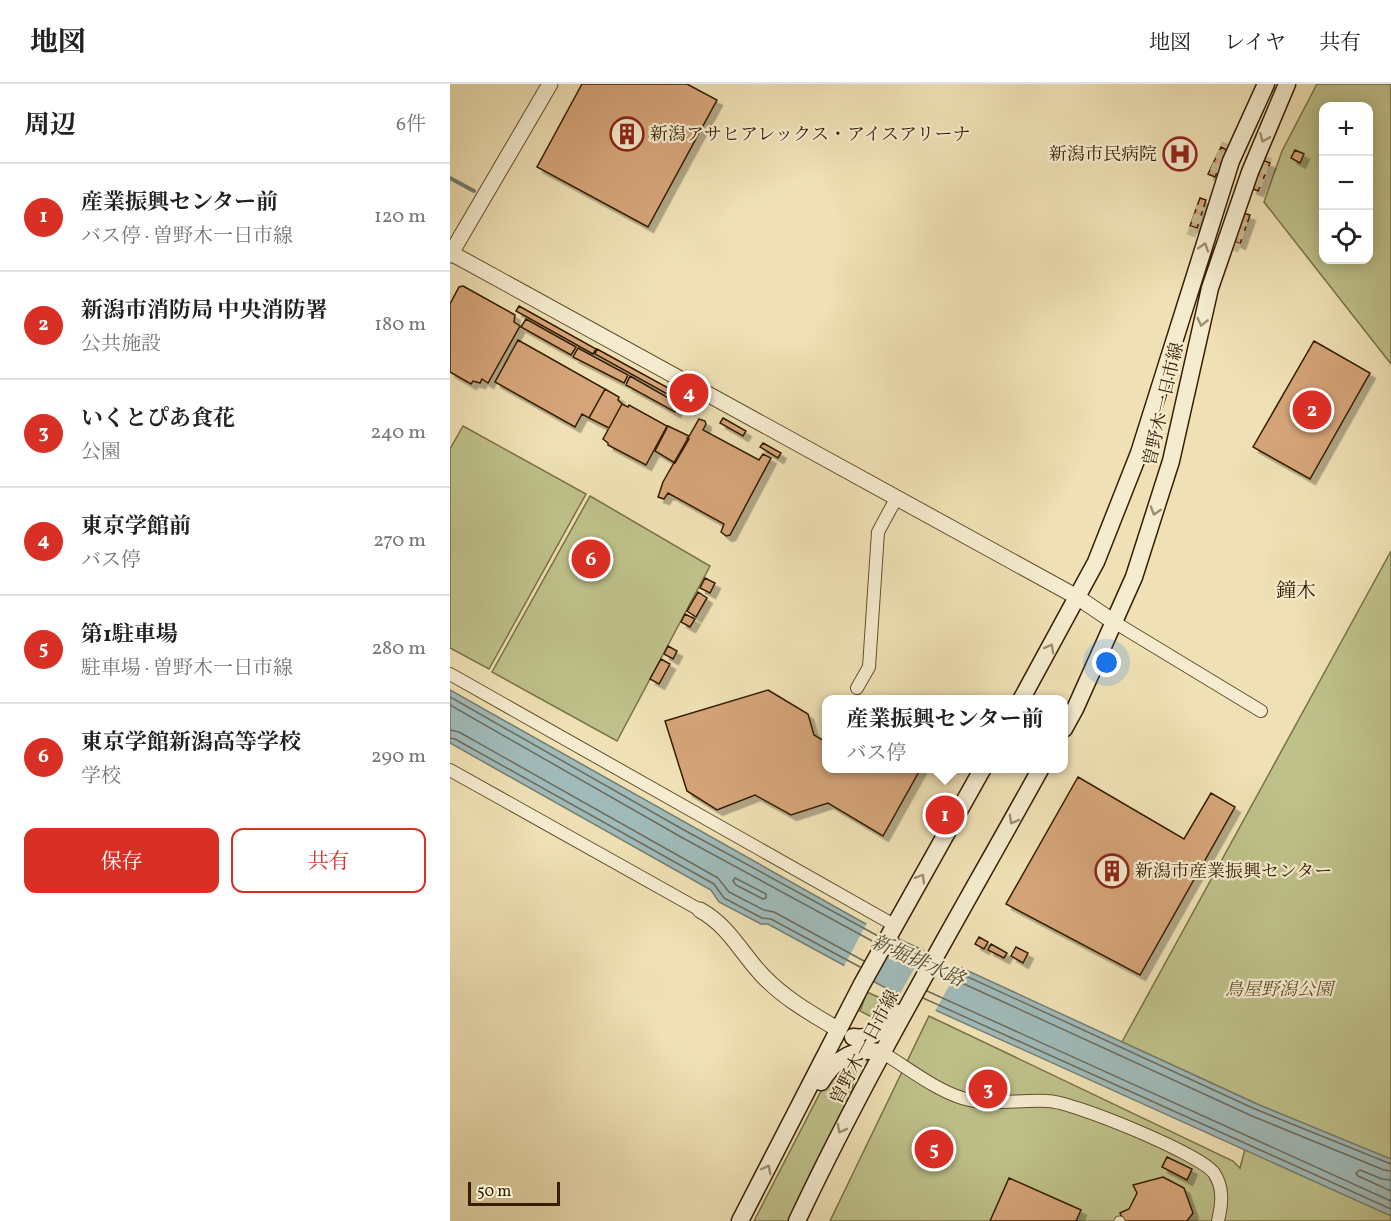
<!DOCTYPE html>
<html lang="ja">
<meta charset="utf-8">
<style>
:root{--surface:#fff;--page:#f6f6f6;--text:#222;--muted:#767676;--line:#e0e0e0;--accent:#d93025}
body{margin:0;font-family:Vollkorn,"Noto Serif JP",serif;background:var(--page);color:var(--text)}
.controls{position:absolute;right:18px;top:18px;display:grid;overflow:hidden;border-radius:12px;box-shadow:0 3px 15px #0003}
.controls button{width:54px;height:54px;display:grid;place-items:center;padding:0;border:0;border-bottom:2px solid var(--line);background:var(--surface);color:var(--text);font:30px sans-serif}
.scale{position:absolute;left:18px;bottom:15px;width:92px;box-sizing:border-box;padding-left:6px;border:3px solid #361e00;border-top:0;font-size:16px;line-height:21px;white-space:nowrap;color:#361e00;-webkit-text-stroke:4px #f5eccf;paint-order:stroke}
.you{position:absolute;left:657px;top:579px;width:21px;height:21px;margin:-15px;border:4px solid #fff;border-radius:50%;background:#1a73e8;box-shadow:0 0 0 9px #1a73e833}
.badge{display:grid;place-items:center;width:39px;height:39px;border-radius:50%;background:var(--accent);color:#fff;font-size:20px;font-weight:700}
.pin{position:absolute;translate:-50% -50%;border:3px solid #fff;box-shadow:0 2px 6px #0006}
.popup{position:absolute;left:372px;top:611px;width:246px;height:78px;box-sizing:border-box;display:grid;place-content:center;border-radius:12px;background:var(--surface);filter:drop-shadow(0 2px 4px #0005);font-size:20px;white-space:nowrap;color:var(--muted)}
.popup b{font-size:22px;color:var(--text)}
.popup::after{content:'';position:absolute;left:50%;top:100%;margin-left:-12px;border:12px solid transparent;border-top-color:var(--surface)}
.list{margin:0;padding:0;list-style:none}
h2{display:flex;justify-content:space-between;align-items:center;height:78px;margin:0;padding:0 24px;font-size:26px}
h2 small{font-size:20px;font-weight:400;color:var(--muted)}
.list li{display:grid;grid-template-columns:39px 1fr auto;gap:18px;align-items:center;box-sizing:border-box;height:108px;padding:0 24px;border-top:2px solid var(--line)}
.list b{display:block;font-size:22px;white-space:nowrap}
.list p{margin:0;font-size:20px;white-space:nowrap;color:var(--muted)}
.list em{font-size:20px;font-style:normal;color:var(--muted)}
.actions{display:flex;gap:12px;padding:18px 24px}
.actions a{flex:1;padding:14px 0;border:2px solid var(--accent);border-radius:12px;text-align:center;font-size:21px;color:var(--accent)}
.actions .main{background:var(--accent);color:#fff}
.icon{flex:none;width:33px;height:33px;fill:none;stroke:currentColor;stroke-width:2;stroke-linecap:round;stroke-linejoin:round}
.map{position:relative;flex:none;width:941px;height:1137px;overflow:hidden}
header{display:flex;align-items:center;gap:36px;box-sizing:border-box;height:84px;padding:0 30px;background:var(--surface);border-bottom:2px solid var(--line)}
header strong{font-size:28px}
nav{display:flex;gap:33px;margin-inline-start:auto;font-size:21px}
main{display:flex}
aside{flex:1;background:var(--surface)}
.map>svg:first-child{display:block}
.green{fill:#bfc18a;stroke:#7a7045;stroke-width:1.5;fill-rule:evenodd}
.water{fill:#a0bab9;stroke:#767c6f;stroke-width:1.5}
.pier{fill:#efe1b5}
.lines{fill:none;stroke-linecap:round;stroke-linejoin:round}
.shore{stroke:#6b6c5c;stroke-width:1.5}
.stream{stroke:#767c6f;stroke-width:4}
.building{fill:#d5a479;stroke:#361e00;stroke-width:1.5;filter:url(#shadow)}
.pedestrian-tunnel{stroke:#caba91;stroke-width:9;stroke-dasharray:9 4.5;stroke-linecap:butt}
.pedestrian-casing{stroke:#644f2d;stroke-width:11}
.minor-casing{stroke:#644f2d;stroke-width:14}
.tertiary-casing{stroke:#644f2d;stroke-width:17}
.secondary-casing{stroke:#361e00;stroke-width:19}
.pedestrian{stroke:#f5eccf;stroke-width:9}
.minor{stroke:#f5eccf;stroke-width:12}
.tertiary{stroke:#f5eccf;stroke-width:15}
.secondary{stroke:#f5eccf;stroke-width:16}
.oneway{stroke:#9f8f72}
.labels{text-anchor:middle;stroke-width:4.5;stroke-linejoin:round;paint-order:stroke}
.poi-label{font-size:18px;fill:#361e00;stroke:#f5eccf;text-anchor:start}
.street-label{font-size:18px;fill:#361e00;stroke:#f5eccf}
.park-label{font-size:18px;font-style:italic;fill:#5f4f29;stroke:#f5eccf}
.neighbourhood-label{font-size:20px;fill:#361e00;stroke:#f5eccf}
.water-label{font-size:20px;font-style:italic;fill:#564d38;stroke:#f5eccf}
</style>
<header>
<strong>地図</strong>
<nav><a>地図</a><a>レイヤ</a><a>共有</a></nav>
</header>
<main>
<aside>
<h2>周辺<small>6件</small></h2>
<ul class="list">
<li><span class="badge">1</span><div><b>産業振興センター前</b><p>バス停 · 曽野木一日市線</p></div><em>120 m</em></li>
<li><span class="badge">2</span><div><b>新潟市消防局 中央消防署</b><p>公共施設</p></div><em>180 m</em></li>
<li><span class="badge">3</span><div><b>いくとぴあ食花</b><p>公園</p></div><em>240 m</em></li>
<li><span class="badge">4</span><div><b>東京学館前</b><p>バス停</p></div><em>270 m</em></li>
<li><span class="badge">5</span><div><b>第1駐車場</b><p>駐車場 · 曽野木一日市線</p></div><em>280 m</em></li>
<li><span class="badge">6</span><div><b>東京学館新潟高等学校</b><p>学校</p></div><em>290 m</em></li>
</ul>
<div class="actions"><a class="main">保存</a><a>共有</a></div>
</aside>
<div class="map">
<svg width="941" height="1137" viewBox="0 0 941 1137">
<defs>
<filter id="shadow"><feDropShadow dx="5.5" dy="5.5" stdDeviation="0" flood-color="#0004"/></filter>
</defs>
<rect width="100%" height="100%" fill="#efe1b5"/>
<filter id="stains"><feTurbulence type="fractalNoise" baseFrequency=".00333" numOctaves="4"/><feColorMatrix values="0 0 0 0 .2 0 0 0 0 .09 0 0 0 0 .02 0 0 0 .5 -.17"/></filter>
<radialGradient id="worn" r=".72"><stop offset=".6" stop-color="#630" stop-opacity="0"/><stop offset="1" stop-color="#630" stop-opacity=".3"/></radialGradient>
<path class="green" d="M867,0H941V280L814,118L832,67ZM874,22H918V176H874Z
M13,342L136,410L39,585L0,564V365Z
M140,412L260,482L167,657L42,588Z
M941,467V1137H380L479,932L783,1077L790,1084L807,1020L672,958Z
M417,908L444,920L431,938L410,927Z
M394,979L406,985L400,1016L339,1137H304L371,1007Z"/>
<path class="water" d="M0,606L414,839L807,1020L941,1075V1132L432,902L318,840H311L269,818L261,806L0,659Z"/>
<path class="pier" d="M418,837L447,851L421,899L393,884Z
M476,864L511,880L484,929L448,913Z"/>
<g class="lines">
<path class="shore" d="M0,613L234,746L428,852
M0,621L231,753L424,858
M0,646L9,648L268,794L279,808L314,826L324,828L414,877
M0,654L5,655L264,800L274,814L312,834L321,835L410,883
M285,794L316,810V814L313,815L286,801L283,797Z
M492,881L805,1025L941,1080
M488,888L802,1032L934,1086L941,1087
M477,907L941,1117
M473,914L941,1125
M941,1096L932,1095L910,1086L906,1089L908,1092L941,1107"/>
<path class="stream" d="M0,94L24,107"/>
</g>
<path class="building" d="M132,0H237L267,16L198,143L87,83Z
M771,63L777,66L765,93L758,90Z
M845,66L854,70L850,79L841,74Z
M813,76L820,79L808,107L801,104Z
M750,114L756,116L747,144L740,142Z
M793,129L800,131L790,160L784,157Z
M13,202L65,231L64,238L70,242L38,299L32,295L30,299L23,297L21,300L0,288V220L9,203Z
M69,222L146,265L143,270L66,227Z
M76,235L126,263L121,271L71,243Z
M68,256L155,305L139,334L132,330L125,343L45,298Z
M864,257L920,289L860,395L803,363Z
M128,264L178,291L174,299L123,273Z
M147,265L231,311L228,316L145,270Z
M180,292L229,320L225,328L176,301Z
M155,305L169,313L168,316L172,320L159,344L139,334Z
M172,320L178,323L179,321L217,342L196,381L158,361V359L153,355Z
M273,334L296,347L293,352L270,339Z
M249,335L255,337L256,340L253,346L309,376L313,370L321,374L280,451L276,452L271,448L274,440L218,409L214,415L208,413L213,398Z
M218,342L239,352L237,354L239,355L225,379L205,367Z
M313,359L331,369L328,374L310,363Z
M255,494L265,499L260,509L250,504Z
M248,508L257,514L246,533L237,527Z
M235,530L245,535L240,543L231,538Z
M218,562L227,567L223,575L214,570Z
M211,575L220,580L209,600L200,595Z
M318,606L358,630L364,651L376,658V684H471L433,752L378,719L341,731L305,711L267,726L237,707L215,637Z
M628,693L734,755L761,709L785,723L690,891L556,820Z
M529,853L538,858L534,865L525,860Z
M541,860L557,869L554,874L538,866Z
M566,863L578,869L573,879L561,872Z
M717,1073L742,1085L737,1096L712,1083Z
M713,1093L734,1104L743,1129L737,1137H673L670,1129L679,1125L687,1109L683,1101Z
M559,1094L631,1126L626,1137H540Z"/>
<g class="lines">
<path class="pedestrian-tunnel" d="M764,88L776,59
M807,102L818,73
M741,152L751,122
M784,167L794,137"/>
<defs>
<path id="pedestrian" d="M669,1137H670"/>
<path id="minor" d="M664,538L811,627
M0,590L444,841
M407,604L419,583L428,448L447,413
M0,686L250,826
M433,969C458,984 484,1005 512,1014C541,1023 568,1015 598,1017C624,1018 750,1070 764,1089C774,1104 772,1120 768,1137"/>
<path id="tertiary" d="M1,169L627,513L664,538
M0,171L100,0
M250,826C279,842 291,869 313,892C335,915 362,930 389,946"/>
<path id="secondary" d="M571,616L646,478L689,369L781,77L816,0
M614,645L625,625L684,493L721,377L760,204L800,88L837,0
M403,953C423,956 435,945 445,928
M371,998C385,975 406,961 433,969
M290,1137L412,900L533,684
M347,1137C420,982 508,834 591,684"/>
</defs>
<use href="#pedestrian" class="pedestrian-casing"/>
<use href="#minor" class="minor-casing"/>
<use href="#tertiary" class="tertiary-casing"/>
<use href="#secondary" class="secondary-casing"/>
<use href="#pedestrian" class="pedestrian"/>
<use href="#minor" class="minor"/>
<use href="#tertiary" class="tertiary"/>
<use href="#secondary" class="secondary"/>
</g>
<defs><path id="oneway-chevron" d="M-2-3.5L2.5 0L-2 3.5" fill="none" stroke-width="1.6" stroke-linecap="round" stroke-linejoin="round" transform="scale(1.5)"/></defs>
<g class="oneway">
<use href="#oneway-chevron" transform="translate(814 54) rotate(113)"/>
<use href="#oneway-chevron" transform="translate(754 163) rotate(-72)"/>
<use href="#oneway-chevron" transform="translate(752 238) rotate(103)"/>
<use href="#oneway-chevron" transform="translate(705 427) rotate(107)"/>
<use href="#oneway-chevron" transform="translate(600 564) rotate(-61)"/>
<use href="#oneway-chevron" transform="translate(563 736) rotate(119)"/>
<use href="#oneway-chevron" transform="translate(471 794) rotate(-60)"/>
<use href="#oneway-chevron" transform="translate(391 1045) rotate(118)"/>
<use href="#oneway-chevron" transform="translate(317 1085) rotate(-63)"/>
</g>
<defs>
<symbol id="building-ring" viewBox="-11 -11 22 22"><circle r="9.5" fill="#f5eccf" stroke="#8f2418" stroke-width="1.5"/><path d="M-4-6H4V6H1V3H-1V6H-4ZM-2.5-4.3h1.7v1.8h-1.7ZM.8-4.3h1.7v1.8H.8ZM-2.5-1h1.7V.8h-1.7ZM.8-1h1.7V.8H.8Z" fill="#8f2418"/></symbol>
<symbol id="hospital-ring" viewBox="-11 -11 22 22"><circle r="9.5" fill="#f5eccf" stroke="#8f2418" stroke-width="1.5"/><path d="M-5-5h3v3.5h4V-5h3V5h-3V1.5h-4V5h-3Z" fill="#8f2418"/></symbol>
</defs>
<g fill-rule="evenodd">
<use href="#building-ring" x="158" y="31" width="38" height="38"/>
<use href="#hospital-ring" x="711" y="51" width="38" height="38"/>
<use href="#building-ring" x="643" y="768" width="38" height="38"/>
</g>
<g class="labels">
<g class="poi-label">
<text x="200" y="56">新潟アサヒアレックス・アイスアリーナ</text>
<text x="707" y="76" text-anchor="end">新潟市民病院</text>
<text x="685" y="793">新潟市産業振興センター</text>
</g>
<g class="street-label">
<text transform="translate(713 320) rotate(-77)" y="6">曽野木一日市線</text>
<text transform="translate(414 963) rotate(-62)" y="6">曽野木一日市線</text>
</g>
<g class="park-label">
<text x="829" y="911">鳥屋野潟公園</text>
</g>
<g class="neighbourhood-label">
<text x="846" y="513">鐘木</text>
</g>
<g class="water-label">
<text transform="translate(468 876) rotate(24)" y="7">新堀排水路</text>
</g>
</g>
<rect width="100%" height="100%" filter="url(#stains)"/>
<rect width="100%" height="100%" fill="url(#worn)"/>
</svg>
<div class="controls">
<button>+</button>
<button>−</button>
<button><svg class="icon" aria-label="locate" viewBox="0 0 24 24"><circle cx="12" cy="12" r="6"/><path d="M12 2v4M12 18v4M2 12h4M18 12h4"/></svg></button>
</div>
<div class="scale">50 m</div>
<div class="you"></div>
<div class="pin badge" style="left:495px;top:731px">1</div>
<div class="popup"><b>産業振興センター前</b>バス停</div>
<div class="pin badge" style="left:862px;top:326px">2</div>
<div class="pin badge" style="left:538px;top:1005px">3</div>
<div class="pin badge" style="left:239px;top:309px">4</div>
<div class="pin badge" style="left:484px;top:1065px">5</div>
<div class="pin badge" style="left:141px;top:475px">6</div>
</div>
</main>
